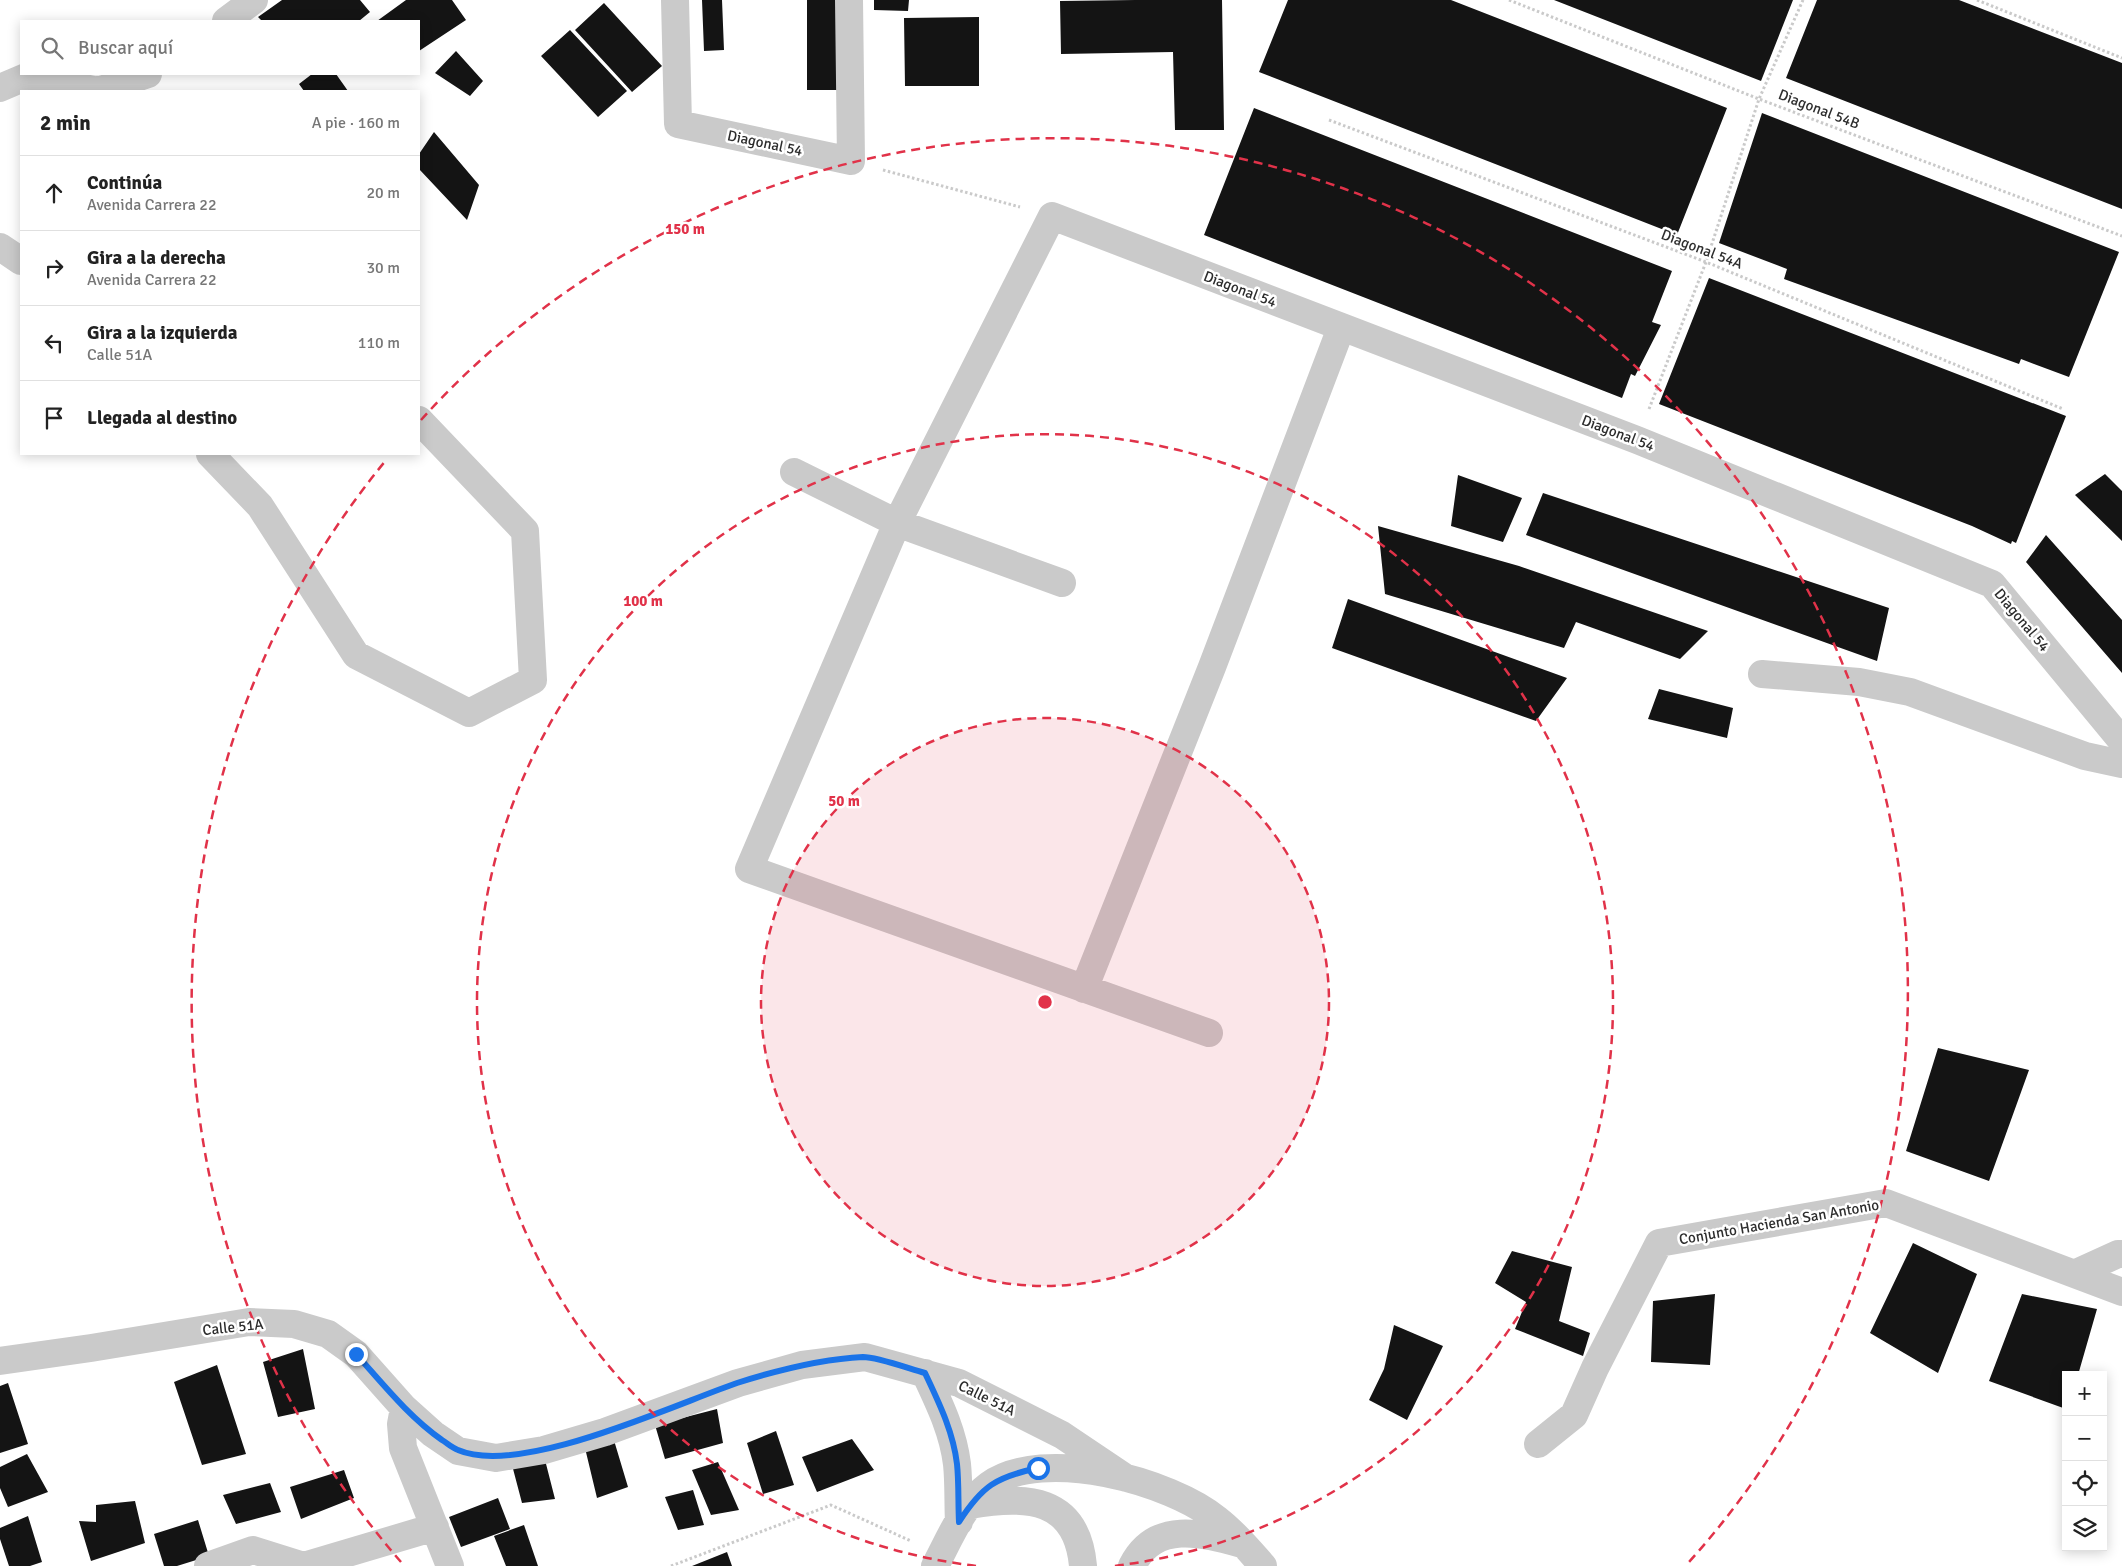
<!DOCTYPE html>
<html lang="es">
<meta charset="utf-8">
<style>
:root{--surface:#fff;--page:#f2f2f2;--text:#222;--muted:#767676;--line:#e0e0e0}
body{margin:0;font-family:Signika,sans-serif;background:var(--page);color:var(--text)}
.controls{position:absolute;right:15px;bottom:15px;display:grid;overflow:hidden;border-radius:0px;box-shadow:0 2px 12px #0003}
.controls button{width:45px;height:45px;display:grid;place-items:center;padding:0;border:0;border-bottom:1px solid var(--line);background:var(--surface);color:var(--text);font:25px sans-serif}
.stop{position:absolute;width:15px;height:15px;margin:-11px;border:4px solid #1a73e8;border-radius:50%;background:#fff}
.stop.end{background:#1a73e8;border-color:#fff;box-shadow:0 1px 5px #0008}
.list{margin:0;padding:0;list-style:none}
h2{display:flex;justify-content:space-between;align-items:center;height:65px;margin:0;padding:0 20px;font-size:21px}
h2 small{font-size:16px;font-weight:400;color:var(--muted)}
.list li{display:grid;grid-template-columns:32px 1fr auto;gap:15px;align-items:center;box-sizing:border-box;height:75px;padding:0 20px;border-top:1px solid var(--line)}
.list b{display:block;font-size:19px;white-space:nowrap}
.list p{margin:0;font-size:16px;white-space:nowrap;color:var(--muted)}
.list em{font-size:16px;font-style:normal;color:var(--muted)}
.icon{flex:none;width:28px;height:28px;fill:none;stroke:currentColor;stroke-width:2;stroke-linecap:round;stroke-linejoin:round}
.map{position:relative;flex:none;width:2122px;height:1566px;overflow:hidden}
.search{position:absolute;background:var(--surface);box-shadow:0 2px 12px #0003;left:20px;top:20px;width:400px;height:55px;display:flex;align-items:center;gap:12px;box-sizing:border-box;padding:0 18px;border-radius:0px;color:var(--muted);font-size:19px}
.panel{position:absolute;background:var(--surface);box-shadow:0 2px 12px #0003;left:20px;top:90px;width:400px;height:365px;border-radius:0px}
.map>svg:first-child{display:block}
.building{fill:#141414}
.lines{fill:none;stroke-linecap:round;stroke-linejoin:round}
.path{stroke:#cacaca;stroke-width:3;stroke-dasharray:2.5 2.5;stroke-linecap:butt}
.minor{stroke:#cacaca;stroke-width:28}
.route{stroke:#1a73e8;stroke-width:6}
.ring{fill:none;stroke:#e13249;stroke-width:2.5;stroke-dasharray:9 6}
.labels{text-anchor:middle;stroke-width:5;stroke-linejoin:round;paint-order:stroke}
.street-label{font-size:15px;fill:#2d2d2d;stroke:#fff}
.centre{fill:#e13249;stroke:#fff;stroke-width:2.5}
.ring-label{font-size:15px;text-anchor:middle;font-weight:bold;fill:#e13249;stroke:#fff;stroke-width:5;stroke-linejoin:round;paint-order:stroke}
</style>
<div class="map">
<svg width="2122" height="1566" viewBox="0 0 2122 1566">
<rect width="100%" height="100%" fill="#fff"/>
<path class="building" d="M282,0H360L370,12L359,21H262L258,17Z
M406,0H452L466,20L419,51V21H377Z
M702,0H722L724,50L704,51Z
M807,0H836L837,90H807Z
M874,0H909L908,11L874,10Z
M1135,0H1222L1224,130H1175L1173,52L1061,54L1060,1Z
M1288,0H1451L1727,108L1677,235L1259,72Z
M1554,0H1793L1761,81Z
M1817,0H1959L2122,63V209L1786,78Z
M604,3L662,66L632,92L575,30Z
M979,17V86H905L904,18Z
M570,30L627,91L598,117L541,56Z
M456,51L483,81L470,96L435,73Z
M312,74H336L348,91H304L299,84Z
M1254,108L1672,271L1652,322L1661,325L1635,376L1631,374L1622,398L1204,235Z
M1762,113L2119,252L2069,377L2021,359L2019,364L1784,279L1787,269L1719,243Z
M434,132L479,185L467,220L419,169V154Z
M1709,278L2066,416L2016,543L2012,541L2011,544L1972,526L1659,404Z
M2105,474L2122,491V541L2075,495Z
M1458,475L1522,498L1503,542L1451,526Z
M1543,493L1889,608L1877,661L1526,535Z
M1378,526L1519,566L1708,631L1680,659L1576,622L1564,648L1385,594Z
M2046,535L2122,620V673L2026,562Z
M1348,599L1567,678L1536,721L1332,648Z
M1659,689L1733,708L1727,738L1648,719Z
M1938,1048L2029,1070L1989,1181L1906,1151Z
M1913,1243L1977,1274L1938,1373L1870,1333Z
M1512,1251L1572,1267L1559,1321L1590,1333L1583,1356L1515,1329L1526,1302L1495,1283Z
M1715,1294L1710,1365L1651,1362L1653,1301Z
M2022,1294L2097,1309L2078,1375H2066V1409L1989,1381Z
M1394,1325L1443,1346L1407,1420L1369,1400L1384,1369Z
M303,1349L315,1409L278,1417L263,1362Z
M217,1365L246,1454L202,1465L174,1382Z
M8,1383L28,1444L0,1453V1386Z
M717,1409L723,1443L665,1459L655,1425Z
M776,1431L794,1485L763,1494L747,1443Z
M613,1437L628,1487L597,1498L585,1448Z
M852,1439L874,1470L817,1492L802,1457Z
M27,1454L48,1492L8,1507L0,1488V1467Z
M544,1456L555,1499L522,1503L512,1465Z
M718,1462L739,1510L711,1515L692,1470Z
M344,1470L354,1498L301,1519L290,1487Z
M270,1483L281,1512L236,1524L223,1495Z
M693,1490L704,1525L678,1530L665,1497Z
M498,1498L510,1529L461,1547L449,1517Z
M135,1501L145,1543L91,1561L79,1521L96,1522V1505Z
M28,1516L42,1562L30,1566H9L0,1539V1528Z
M198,1520L209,1556L177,1566H164L154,1534Z
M524,1525L538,1566H506L494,1536Z
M727,1552L732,1566H692Z"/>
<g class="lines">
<path class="path" d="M1509,0L1759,99L2122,236
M1977,0L2122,58
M1329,120L1706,262L2063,409
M883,170L1020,207
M1649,409L1706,262L1759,99L1803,0
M671,1566L831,1505L911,1541"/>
<path class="minor" d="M675,0L678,124L851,161L849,0
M226,21L254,0
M0,88L28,76L98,91L148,74
M0,247L21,261
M210,454L260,506L356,655L469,713L533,680L525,531L419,420
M794,472L897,523L1062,583
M1762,674L1859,682L1910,692L2085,756L2122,764
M1084,989L1212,667L1341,328
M1209,1033L749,869L897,523L1052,216L1637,440L1992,584L2122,741
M2074,1274L2118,1254H2122
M0,1361L91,1348L249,1322L294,1324L328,1334L356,1354L404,1408L433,1434L458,1451L496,1458L544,1450L605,1432L738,1383L802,1365L865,1357L959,1383L1062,1435L1126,1478
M925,1373C939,1403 953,1431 957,1464C959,1483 958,1503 959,1522
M404,1408L401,1424L403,1448L450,1566
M1538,1444L1574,1415L1595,1368L1659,1243L1886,1203L2122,1292
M970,1505C1026,1495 1077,1497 1083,1566
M208,1566L253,1550L304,1566L435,1527
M935,1566C950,1538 963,1504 989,1485C1043,1446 1171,1481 1218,1520C1235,1533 1249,1550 1263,1566
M1132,1566C1155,1520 1202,1533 1242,1544"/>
</g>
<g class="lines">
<path class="route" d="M356,1354C383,1384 409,1417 442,1440C447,1443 452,1448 458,1450C520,1477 673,1405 737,1383C778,1370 820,1359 863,1357C878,1357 910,1369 925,1373C939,1403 953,1431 957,1464C959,1483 958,1503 959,1522C982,1486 996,1477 1038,1468"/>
</g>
<circle cx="1045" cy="1002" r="284" fill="#e13249" fill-opacity=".12"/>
<g class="ring">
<circle cx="1045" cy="1002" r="284"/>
<path d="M976 1566A568 568 0 1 1 1114 1566"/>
<path d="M401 1562A853 853 0 0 1 387 459M421 420A853 853 0 0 1 1689 1562"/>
</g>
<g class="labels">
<g class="street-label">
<text transform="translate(1819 109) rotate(21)" y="5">Diagonal 54B</text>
<text transform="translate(765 143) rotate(12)" y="5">Diagonal 54</text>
<text transform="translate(1702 249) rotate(21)" y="5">Diagonal 54A</text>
<text transform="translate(1240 289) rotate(21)" y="5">Diagonal 54</text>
<text transform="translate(1618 433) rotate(21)" y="5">Diagonal 54</text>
<text transform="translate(2022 620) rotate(50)" y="5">Diagonal 54</text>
<text transform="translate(1779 1222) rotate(-10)" y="5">Conjunto Hacienda San Antonio</text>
<text transform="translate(233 1327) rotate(-6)" y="5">Calle 51A</text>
<text transform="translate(987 1398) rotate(26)" y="5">Calle 51A</text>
</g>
</g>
<circle cx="1045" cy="1002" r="8" class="centre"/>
<g class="ring-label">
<text x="685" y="234">150 m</text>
<text x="643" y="606">100 m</text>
<text x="844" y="806">50 m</text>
</g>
</svg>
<div class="controls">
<button>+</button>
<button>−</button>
<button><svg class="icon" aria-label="locate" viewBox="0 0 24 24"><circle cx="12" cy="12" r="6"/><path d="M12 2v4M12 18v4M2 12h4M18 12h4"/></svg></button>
<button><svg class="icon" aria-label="layers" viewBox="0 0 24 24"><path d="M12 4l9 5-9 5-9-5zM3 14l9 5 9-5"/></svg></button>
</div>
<div class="stop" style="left:1038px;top:1468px"></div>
<div class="stop end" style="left:356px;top:1354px"></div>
<div class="search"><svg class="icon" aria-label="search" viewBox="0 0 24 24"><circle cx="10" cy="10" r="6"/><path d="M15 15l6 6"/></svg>Buscar aquí</div>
<section class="panel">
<h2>2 min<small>A pie · 160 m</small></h2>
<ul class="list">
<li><svg class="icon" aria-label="ahead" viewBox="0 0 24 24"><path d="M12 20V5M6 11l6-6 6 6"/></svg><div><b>Continúa</b><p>Avenida Carrera 22</p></div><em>20 m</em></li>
<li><svg class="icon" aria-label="right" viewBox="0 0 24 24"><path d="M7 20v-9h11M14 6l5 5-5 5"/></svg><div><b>Gira a la derecha</b><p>Avenida Carrera 22</p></div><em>30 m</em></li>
<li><svg class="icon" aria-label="left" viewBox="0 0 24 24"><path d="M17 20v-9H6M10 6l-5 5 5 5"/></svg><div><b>Gira a la izquierda</b><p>Calle 51A</p></div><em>110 m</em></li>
<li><svg class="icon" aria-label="arrive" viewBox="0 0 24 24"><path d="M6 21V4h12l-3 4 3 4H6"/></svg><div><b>Llegada al destino</b></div></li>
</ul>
</section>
</div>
